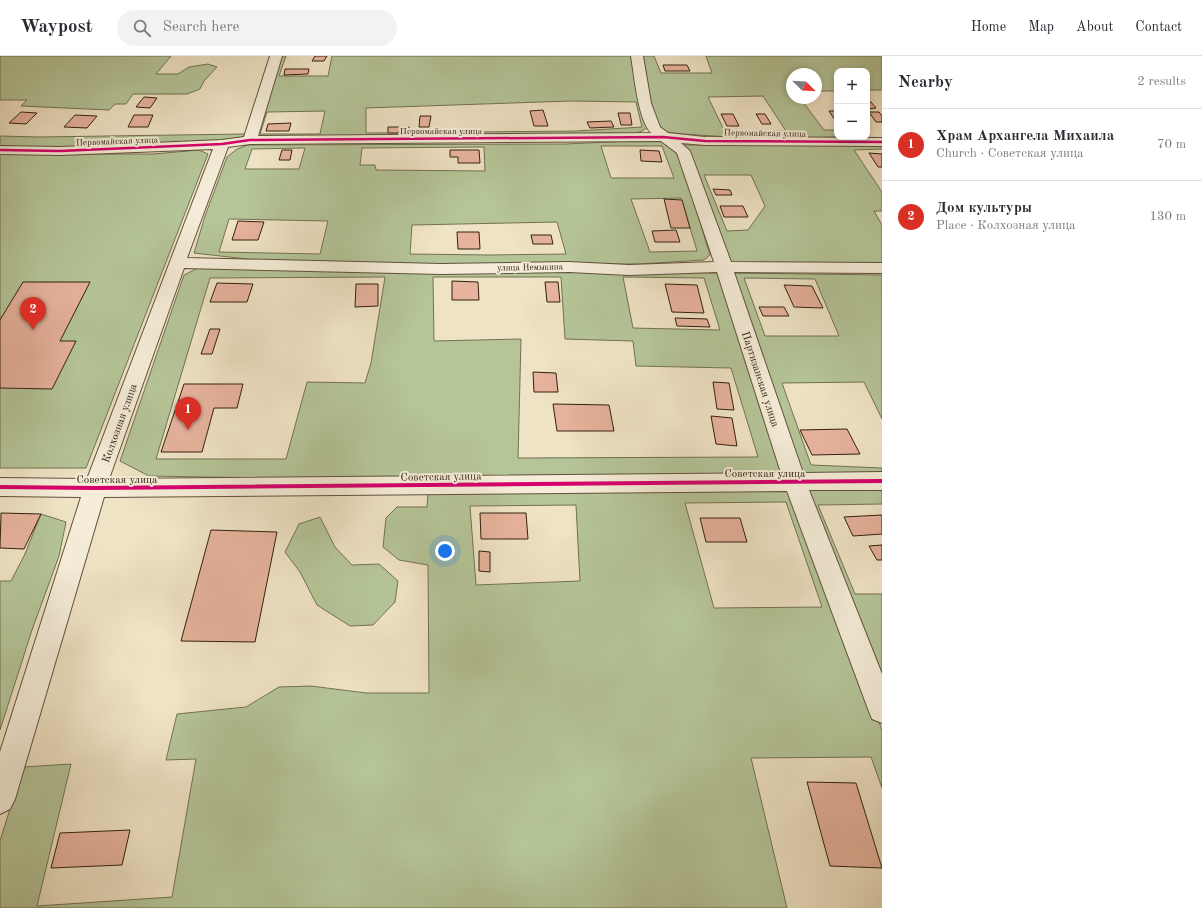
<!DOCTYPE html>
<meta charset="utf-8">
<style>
:root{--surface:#fff;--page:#f2f2f3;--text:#2b2b33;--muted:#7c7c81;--line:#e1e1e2;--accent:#d93025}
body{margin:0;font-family:"Old Standard TT",serif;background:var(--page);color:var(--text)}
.controls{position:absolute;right:12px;top:12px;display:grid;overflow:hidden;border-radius:8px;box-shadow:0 2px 6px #0003}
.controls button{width:36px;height:36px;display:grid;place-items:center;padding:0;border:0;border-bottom:1px solid var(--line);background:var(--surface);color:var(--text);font:20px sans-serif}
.compass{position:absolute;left:786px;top:12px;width:36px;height:36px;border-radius:50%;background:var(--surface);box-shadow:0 2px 6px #0003;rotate:114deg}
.you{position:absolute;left:445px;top:495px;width:14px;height:14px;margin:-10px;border:3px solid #fff;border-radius:50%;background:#1a73e8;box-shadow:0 0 0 6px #1a73e833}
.badge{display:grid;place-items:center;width:26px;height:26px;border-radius:50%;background:var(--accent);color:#fff;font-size:13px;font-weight:700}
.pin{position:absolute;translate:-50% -33px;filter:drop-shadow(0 1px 2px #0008)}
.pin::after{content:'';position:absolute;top:21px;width:14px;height:12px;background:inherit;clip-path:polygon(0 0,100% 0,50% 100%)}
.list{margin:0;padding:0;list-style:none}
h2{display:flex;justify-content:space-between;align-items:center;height:52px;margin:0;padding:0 16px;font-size:17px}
h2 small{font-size:13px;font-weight:400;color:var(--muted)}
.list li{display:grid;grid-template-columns:26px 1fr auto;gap:12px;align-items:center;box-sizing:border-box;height:72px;padding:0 16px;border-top:1px solid var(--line)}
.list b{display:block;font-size:15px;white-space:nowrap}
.list p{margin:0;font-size:13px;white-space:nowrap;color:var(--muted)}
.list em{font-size:13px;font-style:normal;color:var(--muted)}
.icon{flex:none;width:22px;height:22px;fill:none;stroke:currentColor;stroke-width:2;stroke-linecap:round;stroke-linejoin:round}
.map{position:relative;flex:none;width:882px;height:852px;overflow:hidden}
header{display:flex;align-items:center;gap:24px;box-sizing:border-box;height:56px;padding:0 20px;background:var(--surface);border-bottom:1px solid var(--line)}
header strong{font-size:19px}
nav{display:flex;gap:22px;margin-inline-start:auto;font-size:14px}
.search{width:280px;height:36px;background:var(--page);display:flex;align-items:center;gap:10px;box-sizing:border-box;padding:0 14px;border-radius:22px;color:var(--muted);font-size:15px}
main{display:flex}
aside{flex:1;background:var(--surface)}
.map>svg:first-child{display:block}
.green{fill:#b5c598;stroke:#727253;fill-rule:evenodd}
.building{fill:#e7b39d;stroke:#30200e}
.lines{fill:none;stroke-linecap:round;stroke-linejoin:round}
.minor-casing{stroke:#60513c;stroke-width:2}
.minor{fill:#f5edd9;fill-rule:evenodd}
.cycleway-far1-casing{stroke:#f5edd9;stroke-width:4}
.cycleway-casing{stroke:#f5edd9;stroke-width:6}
.cycleway-far1{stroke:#d6006c;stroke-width:2.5}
.cycleway{stroke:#d6006c;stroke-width:4}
.labels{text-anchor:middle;stroke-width:4;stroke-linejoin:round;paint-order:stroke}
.far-street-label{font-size:9px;fill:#30200e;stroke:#f5edd9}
.street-label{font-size:11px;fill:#30200e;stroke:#f5edd9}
</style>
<header>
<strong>Waypost</strong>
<div class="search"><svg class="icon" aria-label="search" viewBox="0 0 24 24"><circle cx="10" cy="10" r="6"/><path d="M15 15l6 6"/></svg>Search here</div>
<nav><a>Home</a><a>Map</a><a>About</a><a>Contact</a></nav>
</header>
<main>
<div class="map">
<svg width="882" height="852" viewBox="0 0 882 852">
<rect width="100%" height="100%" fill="#efe3c5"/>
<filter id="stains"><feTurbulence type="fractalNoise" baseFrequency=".005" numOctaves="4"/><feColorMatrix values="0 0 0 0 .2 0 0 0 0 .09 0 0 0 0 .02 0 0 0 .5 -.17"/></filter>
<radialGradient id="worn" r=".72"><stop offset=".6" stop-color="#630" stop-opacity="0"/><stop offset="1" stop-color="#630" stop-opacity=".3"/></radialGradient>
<path class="green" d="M0,0H171L156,18H178L189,11L208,8L217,11L204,25L200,33L187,38H133L126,48H115L109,54L21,50L27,44H0Z
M280,0H286L279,20H328L332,0H633L648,71L642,75L633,78L254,82ZM571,45L636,46L642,71L576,75L366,77V52ZM325,55L320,78H260L267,56Z
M642,0H654L661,17H712L706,0H882V34H867V15H837V35H816V18H792V42H800L824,74H837V81L763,83L682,78L666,76L660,70L653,58ZM763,40L786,75L725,76L708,41Z
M244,78L243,83L61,93H0V80L39,81Z
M655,84L664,85L680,100L710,199L704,204L639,208H388L264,205L194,197L205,160L227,101L237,93L248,89L565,88ZM601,90H662L674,122H611ZM484,91L485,115L376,114L375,109H360L362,92ZM305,92L299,113H245L252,93ZM681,142L697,195L650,196L631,143ZM229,163L328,165L320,198L219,196ZM557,166L566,198L489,199L410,198L412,169Z
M882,88V93L854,94L882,136V155H874L882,169V208H730L684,89ZM704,119H751L765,150L748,174L727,175Z
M199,94L208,98L86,412H0V98H153Z
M198,212L721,217L785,419L440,425L149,420L120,405L184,219ZM385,221L371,307L365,327L307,326L286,403H156L210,222ZM433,221H561L565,283L633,285L636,310L731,312L758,401L518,402L521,283L434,285ZM623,221L704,222L720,274L633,272Z
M734,217L882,219V363L864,326L782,327L811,409L882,412V420H803ZM744,222L815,223L839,280H765Z
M882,432V448L818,449L855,538H882V632L806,433Z
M793,433L882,674V732L871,701L751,702L787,852H0V785L23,711L71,708L37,850L172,841L196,703L166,704L177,658L246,651L279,631L311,630L366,637H429L428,509L399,504L383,491L386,462L397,451H427L428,437ZM786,446L822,551L714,552L685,447ZM576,449L580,525L476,529L470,450Z
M41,458L66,466L59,500L32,574L0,674V525H11L25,498Z
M320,461L335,491L352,509L379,508L398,525L395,546L373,569L350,570L317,549L300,516L285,496L299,468Z"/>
<path class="building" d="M315,0H327L324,5H312Z
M663,9H687L690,15H665Z
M285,13H309L308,18L284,19Z
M144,41L157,42L150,52L136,51Z
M867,45H870L876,52L867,53Z
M543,54L548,70H534L530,55Z
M829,55H837V67Z
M21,56L37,57L26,68L9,67Z
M869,56H879L882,60V66H876Z
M618,57H630L632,69H621Z
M721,58H733L739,70H727Z
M756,58H765L771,68H762Z
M75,59L97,60L87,72L64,71Z
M134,59H153L148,71H128Z
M420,60H431L429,71H419Z
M611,65L614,71L590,72L587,66Z
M291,67L289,75H266L268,68Z
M388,71H409V77H388Z
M282,94H292L290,104H279Z
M450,94H479L480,107H458V101H450Z
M640,94L659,95L662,106L641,105Z
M869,97L882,98V111H878Z
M713,133L730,134L732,139H716Z
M664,143L682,144L690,172H671Z
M720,150H743L748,161H724Z
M238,165L264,166L258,184H232Z
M676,174L680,186H655L652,175Z
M457,176H479L480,193H458Z
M531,179H551L553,188H533Z
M452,225L478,226L479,244H452Z
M23,226H90L60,285H76L52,333L0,332V264Z
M545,226H558L560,246H547Z
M217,227L253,228L247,246H210Z
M356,228H378V250L355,251Z
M665,228L697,229L704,257L672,256Z
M784,229L812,230L823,252L794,251Z
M759,251H784L789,260H763Z
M675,262L707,263L710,271L677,270Z
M210,273H220L212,298H201Z
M533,316L556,317L558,336H534Z
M713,326L729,327L734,354L717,353Z
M184,328H243L237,352H214L202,396H161Z
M553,348L609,349L614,375H557Z
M711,360L732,362L737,390L716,388Z
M847,373L860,398L812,399L800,374Z
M1,457L41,458L24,493L0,492Z
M480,457H526L528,483H481Z
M882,459V478L853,480L844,461Z
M700,462H740L747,486H706Z
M211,474L277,476L255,586L181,585Z
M882,489V504H877L869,490Z
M479,495L490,496V516L479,515Z
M807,726L856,727L882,812L830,810Z
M130,774L122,809L51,812L60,777Z"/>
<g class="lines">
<defs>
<path id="minor" d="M270,0H282L258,80L651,77C638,64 634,18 631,0H643L651,47L660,71L668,77L705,81L882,82V90L705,89L681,87L690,95L731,206L882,207V217L734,216L803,417L882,416V434H809L882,618V667L872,663L868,653L787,435L104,441L15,743L10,753L0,758V696L81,441L0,440V422L87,423L213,93L60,99L0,98V90L60,91L222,84L244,81ZM661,85L677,97L714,206L629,209L569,206L441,208L187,202L228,91L250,88ZM184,212L441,218L569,216L629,219L717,216L781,417L109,423Z"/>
</defs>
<use href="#minor" class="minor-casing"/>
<use href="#minor" class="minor"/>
<defs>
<path id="cycleway-far1" d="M0,94L60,95L222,88L250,84L663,81L705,85L882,86"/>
<path id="cycleway" d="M0,431L95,432L882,425"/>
</defs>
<use href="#cycleway-far1" class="cycleway-far1-casing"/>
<use href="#cycleway" class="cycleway-casing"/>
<use href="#cycleway-far1" class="cycleway-far1"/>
<use href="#cycleway" class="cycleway"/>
</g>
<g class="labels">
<g class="far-street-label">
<text x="441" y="78">Первомайская улица</text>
<text transform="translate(765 77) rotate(1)" y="3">Первомайская улица</text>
<text transform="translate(117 85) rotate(-2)" y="3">Первомайская улица</text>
<text transform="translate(530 211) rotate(-1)" y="3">улица Немыкина</text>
</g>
<g class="street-label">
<text transform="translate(761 323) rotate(72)" y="4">Партизанская улица</text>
<text transform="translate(119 367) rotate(-70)" y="4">Колхозная улица</text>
<text x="765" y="421">Советская улица</text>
<text transform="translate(441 420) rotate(-1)" y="4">Советская улица</text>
<text x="117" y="427">Советская улица</text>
</g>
</g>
<rect width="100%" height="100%" filter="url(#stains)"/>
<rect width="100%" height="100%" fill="url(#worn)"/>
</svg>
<div class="controls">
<button>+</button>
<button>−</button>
</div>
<svg class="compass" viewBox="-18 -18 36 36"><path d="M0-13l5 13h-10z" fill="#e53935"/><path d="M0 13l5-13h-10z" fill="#7c7c81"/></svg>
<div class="you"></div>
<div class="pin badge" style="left:188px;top:374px">1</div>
<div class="pin badge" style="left:33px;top:274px">2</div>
</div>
<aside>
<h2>Nearby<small>2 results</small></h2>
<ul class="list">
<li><span class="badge">1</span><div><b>Храм Архангела Михаила</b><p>Church · Советская улица</p></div><em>70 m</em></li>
<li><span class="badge">2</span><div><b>Дом культуры</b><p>Place · Колхозная улица</p></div><em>130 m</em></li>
</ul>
</aside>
</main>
